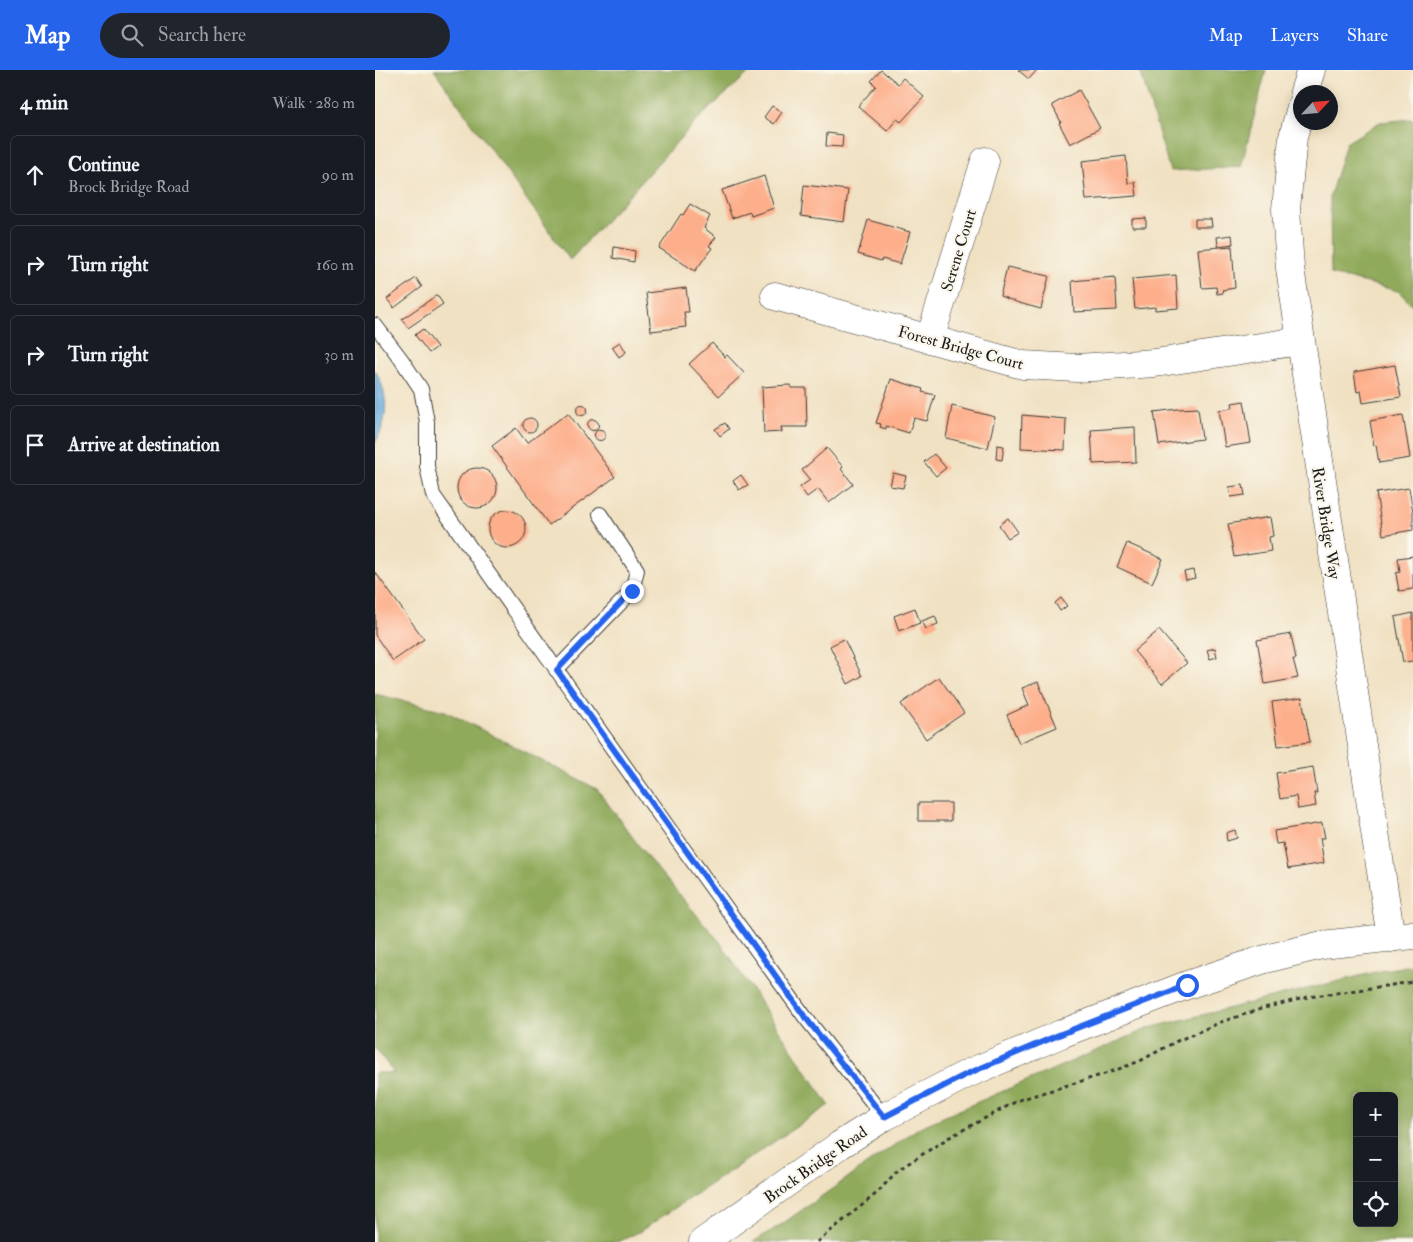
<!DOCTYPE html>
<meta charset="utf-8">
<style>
:root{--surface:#171b24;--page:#20242c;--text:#f1f3f6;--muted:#9ea1a6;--line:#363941;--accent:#2563eb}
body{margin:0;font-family:"IM FELL Double Pica",serif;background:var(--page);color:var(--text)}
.controls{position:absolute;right:15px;bottom:15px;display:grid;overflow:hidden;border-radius:8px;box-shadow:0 2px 12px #0003}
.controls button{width:45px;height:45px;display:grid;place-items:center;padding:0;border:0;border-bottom:1px solid var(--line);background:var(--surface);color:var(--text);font:25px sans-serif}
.compass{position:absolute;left:918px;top:15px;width:45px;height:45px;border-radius:50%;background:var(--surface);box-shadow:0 2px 12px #0003;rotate:64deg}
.stop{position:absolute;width:15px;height:15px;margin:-11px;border:4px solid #2563eb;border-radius:50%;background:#fff}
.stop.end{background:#2563eb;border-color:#fff;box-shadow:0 1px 5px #0008}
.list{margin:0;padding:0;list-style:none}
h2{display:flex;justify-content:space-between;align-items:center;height:65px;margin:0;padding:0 20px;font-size:21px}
h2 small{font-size:16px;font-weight:400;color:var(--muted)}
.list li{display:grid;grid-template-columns:32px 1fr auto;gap:15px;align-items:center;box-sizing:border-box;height:80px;margin:0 10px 10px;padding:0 10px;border:1px solid var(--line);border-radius:8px}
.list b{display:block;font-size:19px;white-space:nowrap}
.list p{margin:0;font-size:16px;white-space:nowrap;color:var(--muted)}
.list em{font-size:16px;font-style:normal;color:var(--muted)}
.icon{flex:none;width:28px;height:28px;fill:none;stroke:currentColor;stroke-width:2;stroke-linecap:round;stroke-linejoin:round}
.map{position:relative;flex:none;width:1038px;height:1172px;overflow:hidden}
header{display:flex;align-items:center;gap:30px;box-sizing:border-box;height:70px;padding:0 25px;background:var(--accent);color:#fff}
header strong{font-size:24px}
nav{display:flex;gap:28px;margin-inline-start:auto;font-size:18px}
.search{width:350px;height:45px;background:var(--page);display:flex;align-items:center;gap:12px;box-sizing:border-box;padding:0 18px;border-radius:28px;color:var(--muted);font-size:19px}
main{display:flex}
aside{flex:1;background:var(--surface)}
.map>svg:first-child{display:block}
.forest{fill:#90aa5b;stroke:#56633c;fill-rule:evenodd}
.water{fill:#69aadd;stroke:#42637c}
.building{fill:#fdae8a}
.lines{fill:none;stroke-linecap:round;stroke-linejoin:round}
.service-casing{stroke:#3c3a35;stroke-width:16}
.minor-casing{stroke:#3c3a35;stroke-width:29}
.tertiary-casing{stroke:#3c3a35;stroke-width:29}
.path{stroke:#3c3a35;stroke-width:3;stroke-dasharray:4 4;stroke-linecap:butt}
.service{stroke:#fff;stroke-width:14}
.minor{stroke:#fff;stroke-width:28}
.tertiary{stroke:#fff;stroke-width:28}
.route{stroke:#2563eb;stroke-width:6}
.labels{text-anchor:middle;stroke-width:4.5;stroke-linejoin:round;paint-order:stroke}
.street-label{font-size:16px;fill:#1c1c1c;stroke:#fbf7ec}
</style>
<header>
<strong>Map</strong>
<div class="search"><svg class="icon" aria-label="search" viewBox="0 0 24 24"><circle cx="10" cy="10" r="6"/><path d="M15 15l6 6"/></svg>Search here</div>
<nav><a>Map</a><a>Layers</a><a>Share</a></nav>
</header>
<main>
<aside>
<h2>4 min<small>Walk · 280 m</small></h2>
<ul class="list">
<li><svg class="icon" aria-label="ahead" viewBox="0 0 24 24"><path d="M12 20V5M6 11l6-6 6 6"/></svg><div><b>Continue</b><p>Brock Bridge Road</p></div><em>90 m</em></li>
<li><svg class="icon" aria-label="right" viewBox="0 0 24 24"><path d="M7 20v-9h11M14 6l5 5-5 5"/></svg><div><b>Turn right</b></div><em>160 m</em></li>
<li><svg class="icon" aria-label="right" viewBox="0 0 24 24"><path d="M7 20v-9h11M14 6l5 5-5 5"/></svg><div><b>Turn right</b></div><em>30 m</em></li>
<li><svg class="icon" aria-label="arrive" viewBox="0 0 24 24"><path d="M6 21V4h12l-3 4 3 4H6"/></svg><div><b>Arrive at destination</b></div></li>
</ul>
</aside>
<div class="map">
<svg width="1038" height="1172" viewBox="0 0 1038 1172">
<rect width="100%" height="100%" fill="#fbf7ec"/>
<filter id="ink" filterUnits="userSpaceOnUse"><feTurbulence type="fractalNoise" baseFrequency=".02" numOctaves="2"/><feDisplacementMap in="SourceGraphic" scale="10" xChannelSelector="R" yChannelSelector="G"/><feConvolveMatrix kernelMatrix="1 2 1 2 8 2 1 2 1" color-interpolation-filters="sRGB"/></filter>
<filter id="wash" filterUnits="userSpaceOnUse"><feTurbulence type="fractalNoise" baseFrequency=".0096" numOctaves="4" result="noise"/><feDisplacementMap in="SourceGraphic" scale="20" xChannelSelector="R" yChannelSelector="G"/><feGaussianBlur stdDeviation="1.12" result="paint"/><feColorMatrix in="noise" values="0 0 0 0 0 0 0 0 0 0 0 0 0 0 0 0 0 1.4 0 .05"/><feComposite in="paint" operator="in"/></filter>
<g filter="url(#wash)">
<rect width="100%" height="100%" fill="#f0e1c2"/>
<path class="forest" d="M59,0H377L322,50L195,190Z
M765,0H891L866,97L795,101Z
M1038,49V236L1023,221L956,204L955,126L971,73L1005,52Z
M0,624L70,641L222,719L273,788L345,872L454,1035L264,1162L243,1172H0V1003H19L0,978Z
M1038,895V1172H378L407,1154L545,1057L774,958L1009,900ZM982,1026H1019V1153H982Z"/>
<path class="water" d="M0,300C14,324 14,350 0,373Z"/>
<g id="blocks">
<path class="building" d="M506,0L523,14L528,8L549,27L526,52L522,49L512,61L483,36L501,16L496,11Z
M643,0H662L654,9Z
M704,20L725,58L695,74L684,53L686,52L677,35Z
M397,36L407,42L399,54L389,47Z
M452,63L468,65L467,77L451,76Z
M751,86L753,113L760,112L762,126L711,130L707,91Z
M389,106L399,138L376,146L375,142L357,148L347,120Z
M429,115L473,120L469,152L426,146Z
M315,134L335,146L329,158L341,167L334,176L337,178L320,201L284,178L306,144L308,145Z
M771,148V157H757V149Z
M820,149H836L837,157H820Z
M493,150L535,162L525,194L507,189L506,191L483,184Z
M857,165L858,174L843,176L842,167Z
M857,176L860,218L847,220L848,223L842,224L841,217L827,218L823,179Z
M239,177L260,181L259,192L238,188Z
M632,197L674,206L666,239L644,233L625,226Z
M801,205L803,238L780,240V237L760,239L757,209Z
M740,207L742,240L699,242L697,211Z
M41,208L47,217L19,238L12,229Z
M311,218L314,242H309L311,257L276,261L271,223Z
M62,225L68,234L33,258L27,249Z
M48,259L62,277L54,283L40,265Z
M245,272L251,282L244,287L237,277Z
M337,273L350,287L352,285L369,303L344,326L314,294Z
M1020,295L1026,327L988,333L986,321L982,322L979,302Z
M516,309L548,319L547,322L560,325L552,351L539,348L534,363L511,356V359L505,357L506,354L501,353Z
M414,315H416V318H431L432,357H406L407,362L389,363L387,317Z
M869,331L876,373L850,377L844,340L858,338L857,333Z
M201.5 340a5.5 5.5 0 1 1 11 0a5.5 5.5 0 1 1-11 0Z
M577,336L620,347L613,378L571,368Z
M823,338L827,369L784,375L779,342L803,339Z
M193,343L240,407L174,455L117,376L141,358L152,373Z
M647,345L691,349L690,380L646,378Z
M1028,345L1035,388L1004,393L1001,375L999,376L995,351Z
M148 355a7 7 0 1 1 14 0a7 7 0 1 1-14 0Z
M212.5 355a5.5 5.5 0 1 1 11 0a5.5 5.5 0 1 1-11 0Z
M350,353L354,359L345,366L340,359Z
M760,357L761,392L718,394L716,360Z
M219.5 365a5.5 5.5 0 1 1 11 0a5.5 5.5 0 1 1-11 0Z
M622,375L629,376L627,390L621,389Z
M452,378L468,397L466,399L478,414L454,433L443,419L432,427L425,417L435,410L427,400Z
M559,384L571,398L561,406L549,392Z
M82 418a20 20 0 1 1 40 0a20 20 0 1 1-40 0Z
M518,403L531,406L528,418L515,416Z
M366,405L373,415L364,420L358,411Z
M868,415L870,425L856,427L854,417Z
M1034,418L1038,442V460L1008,465L1001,423Z
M113 459a19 19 0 1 1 38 0a19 19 0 1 1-38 0Z
M895,447L898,466L894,467L896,481L859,487L853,454Z
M633,448L643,462L633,468L624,455Z
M752,473L788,489L777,513L742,497Z
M1038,486V519L1024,521L1021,504V503L1025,502L1023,488Z
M818,500L820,508L811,510L809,502Z
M0,502L49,569L18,591L0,565Z
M686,528L692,536L685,541L680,533Z
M540,538L545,553L524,561L519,546Z
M1038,543V591L1028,592L1020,547Z
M560,546L563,554L551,559L547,551Z
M784,560L812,593L787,614L759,581Z
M916,564L921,589H918L923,608L890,614L882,570Z
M469,569L487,606L473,614L455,576Z
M840,578L842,587L835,589L832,580Z
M564,607L589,643L551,669L526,634Z
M663,612L682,657L644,673L632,645L654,635L647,618Z
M927,628L935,672L903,676L897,632Z
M938,697L942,723H939L941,736L923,739L921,726L905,729L901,703Z
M543,733H576V751H543Z
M947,753L950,768H945L949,793L913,799L908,773L901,774L899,761Z
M860,760L862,768L852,771L851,763Z"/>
</g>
</g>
<g filter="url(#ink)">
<use href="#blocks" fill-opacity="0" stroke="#3c3a35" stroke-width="1"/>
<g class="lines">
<defs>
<path id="service" d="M0,255L26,289L46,319L52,352V396L58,425L300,767L430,947L509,1047
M181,600L257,521L262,500L225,444"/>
<path id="minor" d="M929,22L936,0
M926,37L918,67L911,139L915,198L1016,868
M400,226L648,295L702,298L780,293L925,271
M555,269L610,91"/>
<path id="tertiary" d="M328,1172L465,1075L509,1047L592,1004L686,964L812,915L887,890L947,875L1038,865"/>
</defs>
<use href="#service" class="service-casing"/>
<use href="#minor" class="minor-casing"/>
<use href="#tertiary" class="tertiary-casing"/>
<path class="path" d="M442,1172L502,1123L523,1100L573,1068L644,1030L733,1003L765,991L802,971L846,952L889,938L933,927L1038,912"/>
<use href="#service" class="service"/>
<use href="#minor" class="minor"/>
<use href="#tertiary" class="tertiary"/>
</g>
</g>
<g class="lines" filter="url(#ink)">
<path class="route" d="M257,521L182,600L430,947L509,1047L592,1004L686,964L812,915"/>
</g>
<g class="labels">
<g class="street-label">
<text transform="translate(583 180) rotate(-73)" y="6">Serene Court</text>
<text transform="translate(586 277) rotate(15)" y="6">Forest Bridge Court</text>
<text transform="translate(952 453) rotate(81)" y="6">River Bridge Way</text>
<text transform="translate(440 1094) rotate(-35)" y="6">Brock Bridge Road</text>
</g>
</g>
</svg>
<div class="controls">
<button>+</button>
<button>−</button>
<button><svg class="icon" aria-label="locate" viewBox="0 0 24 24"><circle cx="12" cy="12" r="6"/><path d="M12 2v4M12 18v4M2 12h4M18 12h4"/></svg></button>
</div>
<svg class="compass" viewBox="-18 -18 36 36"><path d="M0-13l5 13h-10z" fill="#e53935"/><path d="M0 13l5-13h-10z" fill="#9ea1a6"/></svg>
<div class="stop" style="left:812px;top:915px"></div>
<div class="stop end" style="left:257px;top:521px"></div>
</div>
</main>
